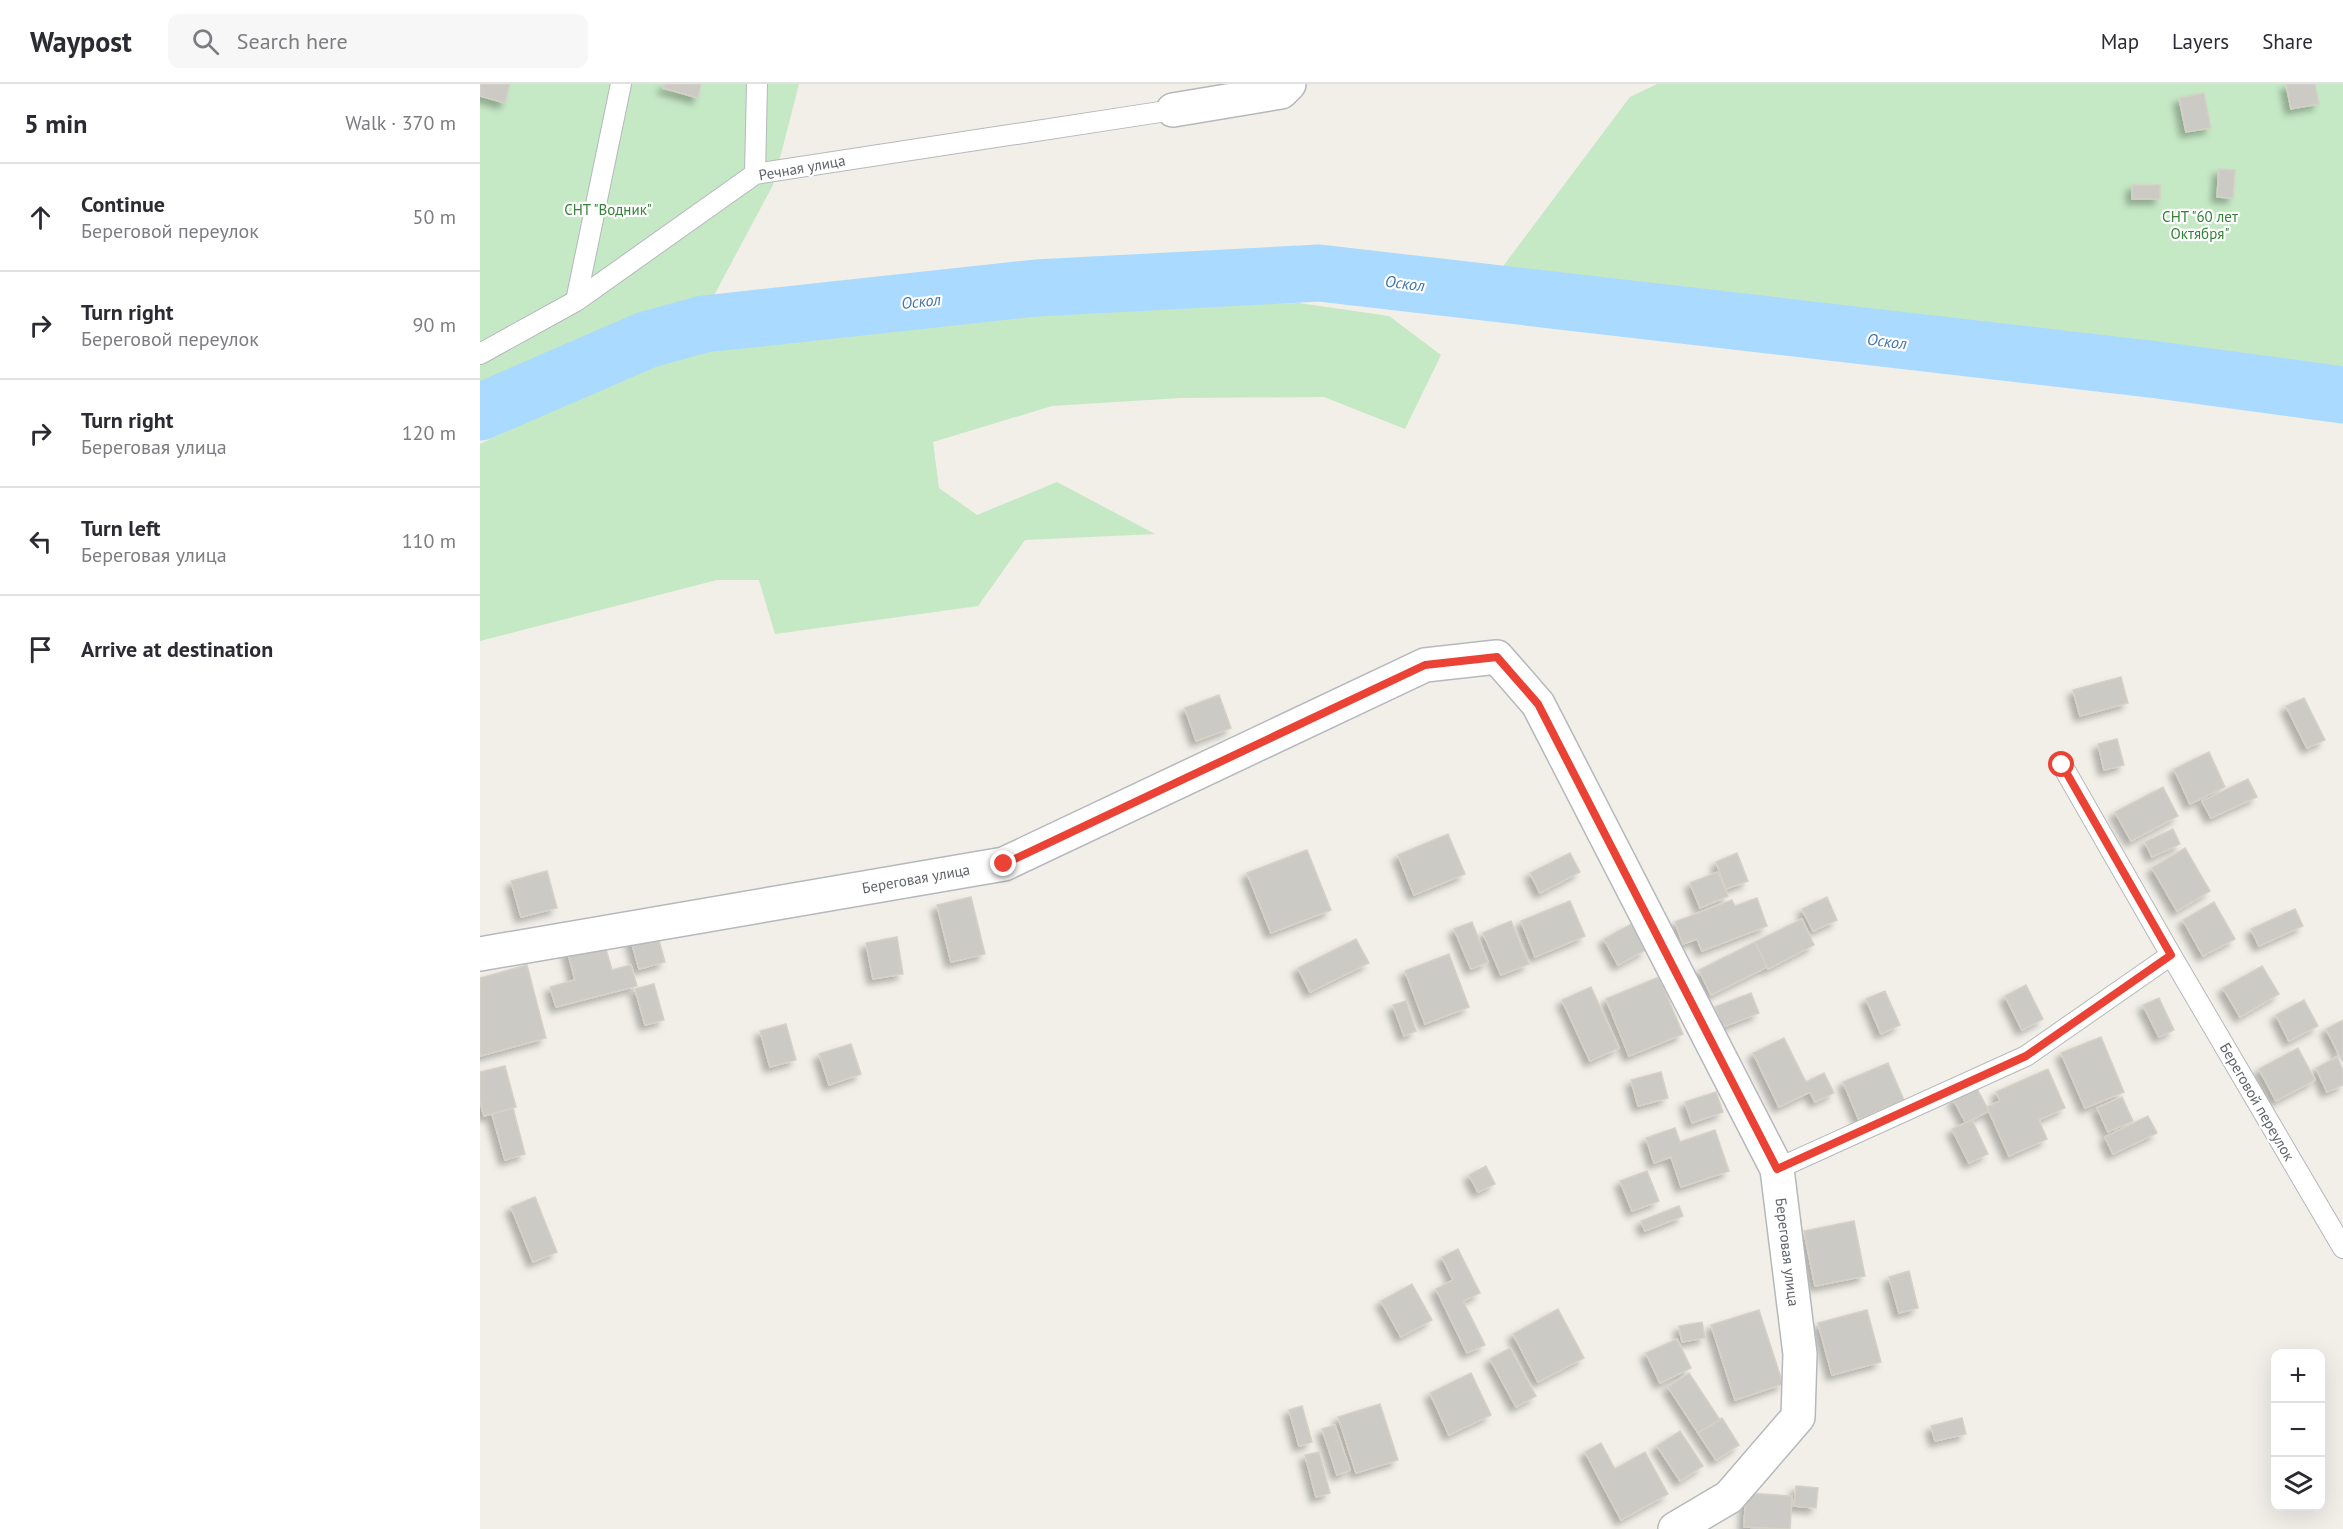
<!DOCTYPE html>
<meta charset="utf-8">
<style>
:root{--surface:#fff;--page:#f7f7f7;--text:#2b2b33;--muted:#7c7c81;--line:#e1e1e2}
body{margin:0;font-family:"PT Sans",sans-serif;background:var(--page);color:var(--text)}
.controls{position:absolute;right:18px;bottom:18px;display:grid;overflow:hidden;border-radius:12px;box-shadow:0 6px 24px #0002}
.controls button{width:54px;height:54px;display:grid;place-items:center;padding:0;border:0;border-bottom:2px solid var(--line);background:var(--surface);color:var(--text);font:30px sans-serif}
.stop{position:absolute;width:18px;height:18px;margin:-14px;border:4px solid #ea4335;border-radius:50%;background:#fff}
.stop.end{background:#ea4335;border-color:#fff;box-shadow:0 2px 6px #0008}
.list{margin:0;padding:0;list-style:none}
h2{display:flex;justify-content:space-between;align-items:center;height:78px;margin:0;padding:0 24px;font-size:26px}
h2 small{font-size:20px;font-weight:400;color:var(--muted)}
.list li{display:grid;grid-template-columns:39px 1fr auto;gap:18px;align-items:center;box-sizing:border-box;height:108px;padding:0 24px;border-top:2px solid var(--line)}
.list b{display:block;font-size:22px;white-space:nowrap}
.list p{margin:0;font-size:20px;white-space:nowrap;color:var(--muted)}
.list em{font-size:20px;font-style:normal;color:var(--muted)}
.icon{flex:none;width:33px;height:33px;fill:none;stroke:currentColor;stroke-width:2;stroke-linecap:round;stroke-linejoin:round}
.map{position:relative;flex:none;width:1863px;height:1445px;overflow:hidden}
header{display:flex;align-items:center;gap:36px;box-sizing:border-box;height:84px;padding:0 30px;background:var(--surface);border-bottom:2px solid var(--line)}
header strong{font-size:28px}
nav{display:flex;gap:33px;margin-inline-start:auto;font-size:21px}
.search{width:420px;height:54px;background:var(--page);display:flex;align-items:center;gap:15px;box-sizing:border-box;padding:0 21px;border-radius:12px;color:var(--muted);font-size:22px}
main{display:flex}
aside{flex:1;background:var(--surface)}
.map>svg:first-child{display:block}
.green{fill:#c5e8c5}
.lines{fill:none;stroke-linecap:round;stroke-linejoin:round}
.river{stroke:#aadaff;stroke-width:57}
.building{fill:#cccac5;stroke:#d6d1c6;stroke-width:1.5;filter:url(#shadow)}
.lane-casing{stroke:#b5b8bc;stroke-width:22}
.street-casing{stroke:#b5b8bc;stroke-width:36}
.lane{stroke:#fff;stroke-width:20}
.street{stroke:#fff;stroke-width:33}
.route{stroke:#ea4335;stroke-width:8}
.labels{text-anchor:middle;stroke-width:4.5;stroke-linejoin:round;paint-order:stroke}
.street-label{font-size:15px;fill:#5f6368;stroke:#fff}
.park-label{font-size:15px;fill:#348238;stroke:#fff}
.water-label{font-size:16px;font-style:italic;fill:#4174aa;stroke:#fff}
</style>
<header>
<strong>Waypost</strong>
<div class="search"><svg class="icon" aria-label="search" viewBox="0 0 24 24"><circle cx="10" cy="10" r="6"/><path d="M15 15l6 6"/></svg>Search here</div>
<nav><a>Map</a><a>Layers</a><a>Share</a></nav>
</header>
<main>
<aside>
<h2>5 min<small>Walk · 370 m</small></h2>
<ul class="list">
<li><svg class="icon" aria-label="ahead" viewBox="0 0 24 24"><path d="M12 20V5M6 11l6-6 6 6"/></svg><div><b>Continue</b><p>Береговой переулок</p></div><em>50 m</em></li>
<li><svg class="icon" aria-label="right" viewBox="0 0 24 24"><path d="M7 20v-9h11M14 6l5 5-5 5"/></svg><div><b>Turn right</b><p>Береговой переулок</p></div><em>90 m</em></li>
<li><svg class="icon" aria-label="right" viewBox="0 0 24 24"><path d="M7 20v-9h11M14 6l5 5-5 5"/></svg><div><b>Turn right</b><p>Береговая улица</p></div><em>120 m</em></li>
<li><svg class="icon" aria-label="left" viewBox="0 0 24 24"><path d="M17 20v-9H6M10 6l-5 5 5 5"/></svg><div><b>Turn left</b><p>Береговая улица</p></div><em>110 m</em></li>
<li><svg class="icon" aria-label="arrive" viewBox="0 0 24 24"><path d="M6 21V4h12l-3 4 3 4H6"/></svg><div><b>Arrive at destination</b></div></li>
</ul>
</aside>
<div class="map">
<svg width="1863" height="1445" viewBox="0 0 1863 1445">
<defs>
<filter id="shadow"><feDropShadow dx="-5.5" dy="5.5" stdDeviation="3" flood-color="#0004"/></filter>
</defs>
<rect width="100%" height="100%" fill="#f1efe8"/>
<path class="green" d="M0,0H319L293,101L223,232L165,247L0,315Z
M1177,0H1863V303L1015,193L1150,13Z
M819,219L909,232L961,271L925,345L844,313L700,314L572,322L453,358L459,404L497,431L577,398L675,450L545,456L498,522L295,550L279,496H237L0,557V360L164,281L229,266L552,226Z"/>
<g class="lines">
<path class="river" d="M0,328L166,256L224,240L556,204L839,189L1678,286L1863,311"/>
</g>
<path class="building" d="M0,0H30L25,19L0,12Z
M185,0H221L218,14L183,4Z
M1806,0H1835L1839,20L1811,25Z
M1724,9L1731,44L1706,48L1699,14Z
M1739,85L1755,86L1753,114L1737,113Z
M1652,101H1680V115H1652Z
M1641,593L1648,619L1600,632L1593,606Z
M739,611L751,644L716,657L705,624Z
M1824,614L1845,656L1827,664L1806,622Z
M1637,655L1644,681L1624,686L1618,660Z
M1729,668L1745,703L1710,720L1694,685Z
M1768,695L1777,713L1731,734L1722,717Z
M1683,703L1698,732L1651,757L1635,728Z
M1693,745L1700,760L1672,773L1665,758Z
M968,750L985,790L934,811L918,771Z
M1705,764L1730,807L1697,827L1672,784Z
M827,766L851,826L791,849L767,789Z
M1090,769L1100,788L1060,809L1050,789Z
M1257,769L1268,797L1246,805L1236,778Z
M67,787L77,824L41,833L31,797Z
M1238,788L1248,812L1220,824L1210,799Z
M491,813L505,870L471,878L457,821Z
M1347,813L1357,836L1333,847L1322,825Z
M1277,814L1287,842L1222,867L1217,855L1203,860L1195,838L1252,816L1255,822Z
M1090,817L1105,852L1055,873L1041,837Z
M1734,818L1755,855L1723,872L1703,836Z
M1815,825L1823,842L1779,862L1771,845Z
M1322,835L1334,861L1288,885L1275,858Z
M1031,837L1049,880L1021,891L1003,849Z
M992,838L1008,878L991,885L974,845Z
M1151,840L1166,866L1138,881L1124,855Z
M175,842L185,878L159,885L149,849Z
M417,853L423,890L393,895L386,859Z
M123,855L132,886L151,881L157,902L76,923L70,903L95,896L87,865Z
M876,855L889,879L830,908L818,884Z
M1275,858L1287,883L1231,911L1219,886Z
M969,870L989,923L945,940L925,887Z
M47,881L66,954L0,972V894Z
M1782,882L1799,910L1760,933L1743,904Z
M1179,893L1203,950L1149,972L1126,915Z
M174,900L184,936L165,941L155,905Z
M1546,901L1563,935L1542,946L1525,912Z
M1111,903L1139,964L1110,977L1082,916Z
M1405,907L1420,941L1401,950L1386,915Z
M1271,909L1279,929L1243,943L1235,923Z
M1679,914L1694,946L1679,953L1663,921Z
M1824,916L1838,942L1809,957L1796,931Z
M926,917L936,947L924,952L913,921Z
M1863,936V978L1846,945Z
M306,940L316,976L290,983L280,947Z
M1621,953L1644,1008L1605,1024L1581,969Z
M1304,954L1326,998L1344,989L1354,1009L1335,1018L1330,1008L1299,1023L1273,969Z
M371,960L381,990L349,1001L339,970Z
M1818,964L1835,996L1796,1017L1779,985Z
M1857,973L1863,986V1001L1847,1008L1836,984Z
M1408,979L1424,1016L1379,1036L1363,998Z
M25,982L36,1023L4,1032L0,1017V988Z
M1568,985L1585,1024L1559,1036L1567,1055L1529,1072L1507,1023L1520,1017L1516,1008Z
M1181,988L1188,1014L1158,1022L1151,996Z
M1496,1003L1509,1027L1486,1039L1473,1015Z
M1236,1008L1243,1028L1212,1039L1205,1018Z
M1642,1013L1653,1037L1628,1048L1617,1024Z
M33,1024L45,1070L25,1076L12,1030Z
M1668,1032L1677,1049L1633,1070L1625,1053Z
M1492,1036L1508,1070L1489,1079L1472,1045Z
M1195,1044L1200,1058L1235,1046L1249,1087L1201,1103L1191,1073L1174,1079L1166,1054Z
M1006,1082L1015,1100L998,1108L989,1091Z
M1167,1087L1179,1117L1152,1127L1140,1097Z
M55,1113L77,1168L53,1178L31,1123Z
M1199,1122L1203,1132L1165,1147L1161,1137Z
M1374,1137L1385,1192L1335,1202L1324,1147Z
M978,1165L1000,1209L983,1217L1005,1261L987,1269L956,1205L973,1196L962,1173Z
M1429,1187L1438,1224L1419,1229L1409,1193Z
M932,1200L952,1236L921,1253L901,1217Z
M1078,1225L1104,1274L1058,1298L1033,1250Z
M1279,1226L1303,1300L1255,1316L1231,1241Z
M1387,1226L1401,1278L1352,1291L1338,1239Z
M1222,1238L1225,1254L1202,1258L1199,1242Z
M1197,1255L1211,1284L1180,1299L1166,1269Z
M1030,1264L1056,1312L1036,1323L1010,1275Z
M991,1289L1011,1331L969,1351L950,1309Z
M1209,1289L1240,1336L1218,1349L1188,1303Z
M900,1320L918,1376L876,1389L858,1333Z
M822,1322L832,1358L819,1362L809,1326Z
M1242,1334L1259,1361L1236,1376L1218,1349Z
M1482,1334L1486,1350L1455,1357L1451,1342Z
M855,1341L870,1386L857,1391L842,1345Z
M1200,1347L1223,1382L1200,1397L1177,1362Z
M1121,1359L1135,1385L1165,1368L1188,1410L1141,1436L1105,1368Z
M839,1368L850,1409L836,1413L825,1371Z
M1316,1402L1338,1404L1336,1424L1314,1422Z
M1266,1409L1312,1412L1310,1445L1264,1443Z"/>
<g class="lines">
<defs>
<path id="lane" d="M275,90L277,0
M96,217L141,0
M0,270L96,217L275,90L693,26
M1582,681L1691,871
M1297,1085L1546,972L1691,871L1863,1164"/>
<path id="street" d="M693,26L801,8L809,0
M0,870L524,780L945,581L1017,573L1058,620L1297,1085L1320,1270L1318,1333L1249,1413L1195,1445"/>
</defs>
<use href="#lane" class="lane-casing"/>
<use href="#street" class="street-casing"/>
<use href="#lane" class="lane"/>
<use href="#street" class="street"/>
</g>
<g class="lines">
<path class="route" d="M524,780L945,581L1017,573L1058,620L1297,1085L1546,972L1691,871L1582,681"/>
</g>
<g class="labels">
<g class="street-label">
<text transform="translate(322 84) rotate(-10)" y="5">Речная улица</text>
<text transform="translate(436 795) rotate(-10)" y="5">Береговая улица</text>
<text transform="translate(1777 1018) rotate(60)" y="5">Береговой переулок</text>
<text transform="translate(1307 1168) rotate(83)" y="5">Береговая улица</text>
</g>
<g class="park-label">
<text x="128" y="131">СНТ "Водник"</text>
<text x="1720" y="138">СНТ "60 лет<tspan x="1720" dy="17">Октября"</tspan></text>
</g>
<g class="water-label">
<text transform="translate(925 199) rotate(7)" y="6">Оскол</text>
<text transform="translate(441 217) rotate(-6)" y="6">Оскол</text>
<text transform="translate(1407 257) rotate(7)" y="6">Оскол</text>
</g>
</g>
</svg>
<div class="controls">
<button>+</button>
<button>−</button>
<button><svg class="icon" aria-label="layers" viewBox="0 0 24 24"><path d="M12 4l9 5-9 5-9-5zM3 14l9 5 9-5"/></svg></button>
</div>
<div class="stop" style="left:1582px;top:681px"></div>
<div class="stop end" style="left:524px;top:780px"></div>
</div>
</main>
